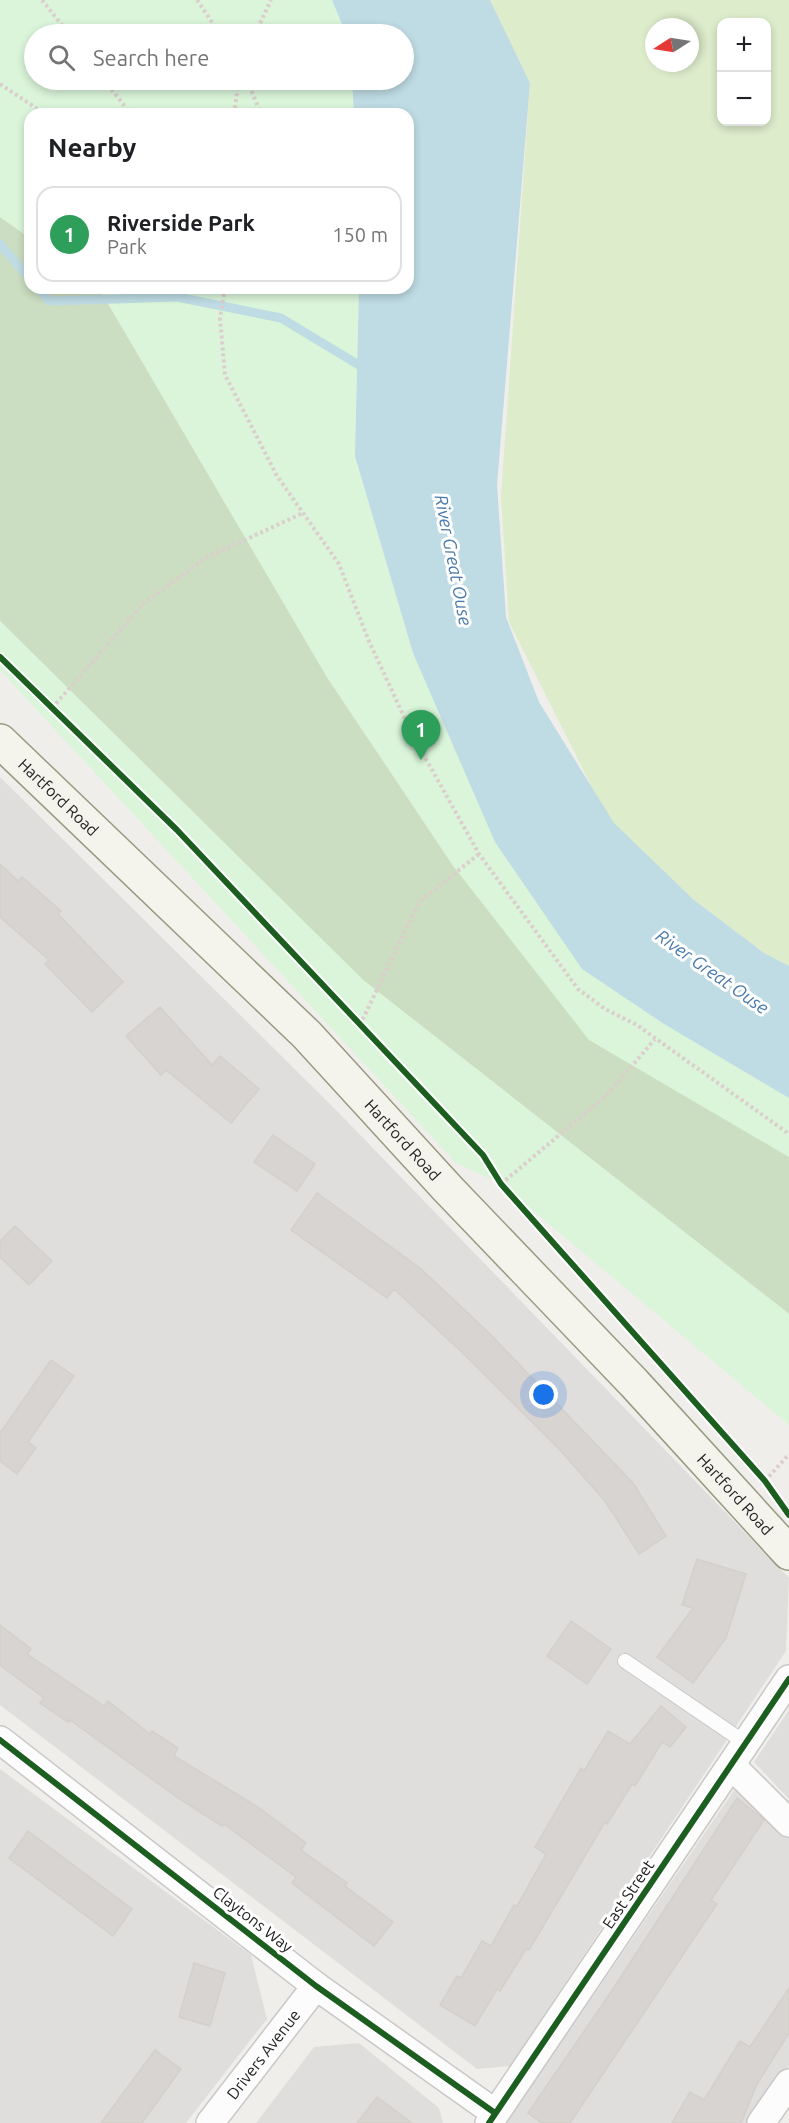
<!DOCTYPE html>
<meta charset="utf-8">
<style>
:root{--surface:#fff;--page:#f6f6f6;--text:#202124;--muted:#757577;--line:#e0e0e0;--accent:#6a6968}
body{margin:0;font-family:Ubuntu,sans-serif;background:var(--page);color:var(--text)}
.controls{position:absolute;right:18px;top:18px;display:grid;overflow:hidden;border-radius:12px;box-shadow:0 3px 9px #0003}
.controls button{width:54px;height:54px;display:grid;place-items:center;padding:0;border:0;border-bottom:2px solid var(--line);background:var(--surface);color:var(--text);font:30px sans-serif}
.compass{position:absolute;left:645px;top:18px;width:54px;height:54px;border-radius:50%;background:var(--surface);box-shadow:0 3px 9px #0003;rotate:258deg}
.you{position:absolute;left:544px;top:1395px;width:21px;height:21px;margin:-15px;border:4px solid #fff;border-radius:50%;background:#1a73e8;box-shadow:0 0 0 9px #1a73e833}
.badge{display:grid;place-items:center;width:39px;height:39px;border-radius:50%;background:var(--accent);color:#fff;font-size:20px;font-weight:700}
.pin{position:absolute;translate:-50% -50px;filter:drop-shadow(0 2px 3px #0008)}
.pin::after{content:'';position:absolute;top:32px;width:21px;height:18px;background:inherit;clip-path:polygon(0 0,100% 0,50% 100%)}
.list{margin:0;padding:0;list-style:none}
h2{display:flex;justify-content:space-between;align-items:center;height:78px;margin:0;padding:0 24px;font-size:26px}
h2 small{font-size:20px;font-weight:400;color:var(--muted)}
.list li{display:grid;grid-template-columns:39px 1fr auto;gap:18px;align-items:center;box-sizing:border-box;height:96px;margin:0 12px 12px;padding:0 12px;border:2px solid var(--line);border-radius:18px}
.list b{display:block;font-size:22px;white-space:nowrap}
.list p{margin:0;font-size:20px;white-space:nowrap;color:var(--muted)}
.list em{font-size:20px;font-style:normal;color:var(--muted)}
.icon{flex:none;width:33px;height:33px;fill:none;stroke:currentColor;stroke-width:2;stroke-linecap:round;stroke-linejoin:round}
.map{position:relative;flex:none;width:789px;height:2123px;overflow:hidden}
.search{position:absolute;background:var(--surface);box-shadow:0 3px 9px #0003;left:24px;top:24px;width:390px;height:66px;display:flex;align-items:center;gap:15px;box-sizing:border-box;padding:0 21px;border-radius:33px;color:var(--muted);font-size:22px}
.panel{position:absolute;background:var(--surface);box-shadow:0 3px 9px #0003;left:24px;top:108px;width:390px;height:186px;border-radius:18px}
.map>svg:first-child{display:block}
.residential{fill:#dfdedc}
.grass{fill:#ddeccb;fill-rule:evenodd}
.forest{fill:#cbdec1}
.park{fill:#daf5da}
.water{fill:#bfdbe3}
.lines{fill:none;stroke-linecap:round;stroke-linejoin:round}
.stream{stroke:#bfdbe3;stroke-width:9}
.building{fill:#d7d4d2;stroke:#d3d0cc;stroke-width:1.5}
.lane-casing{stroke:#c9c8c7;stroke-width:16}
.street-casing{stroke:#c9c8c7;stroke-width:30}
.secondary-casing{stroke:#999a82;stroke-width:36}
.path{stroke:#dccecd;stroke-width:4;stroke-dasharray:3 3;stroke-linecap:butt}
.lane{stroke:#fdfcfc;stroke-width:14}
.street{stroke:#fdfcfc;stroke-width:27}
.secondary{stroke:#f4f4ed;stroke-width:33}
.cycleway-casing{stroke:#fff;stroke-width:10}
.cycleway{stroke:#1b5e20;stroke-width:6}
.labels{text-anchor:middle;stroke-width:6;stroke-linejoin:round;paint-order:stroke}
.street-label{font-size:16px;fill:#222;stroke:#fff}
.water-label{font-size:18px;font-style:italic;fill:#4a7aab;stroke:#fff}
</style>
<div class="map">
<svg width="789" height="2123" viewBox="0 0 789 2123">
<rect width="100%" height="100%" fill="#f0eeeb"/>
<path class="residential" d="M0,777L336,1110L789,1578L786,1651L510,2066L477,2069L0,1705Z
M789,1710V1799L754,1762Z
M0,1769L251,1955L267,2019L186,2123H0Z
M735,1789L769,1815L789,1836V2066L749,2123H506Z
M359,2043L439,2108L443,2123H256L314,2047Z"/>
<path class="grass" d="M490,0H789V966L764,953L694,900L607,817L509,622L501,497L530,83ZM722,22H766V122H722ZM654,27H690V63H654Z"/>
<path class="forest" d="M0,217L30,238V288H99L327,677L454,867L789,1157V1314L363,980L0,621Z"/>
<path class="park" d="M0,0H332L346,34H34V80H352L354,114H30V238L0,217Z
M99,288H359L355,456L413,653L582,969L664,1024L789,1098V1157L589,1040L454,867L327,677Z
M0,621L363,980L789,1314V1425L501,1184L456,1163L0,670Z"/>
<path class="water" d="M332,0H490L530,83L497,485L506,617L539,702L614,823L694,900L764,953L789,966V1098L664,1024L582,969L495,842L413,653L355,456L359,288H408V114H354L352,80H404V34H346Z"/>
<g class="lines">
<path class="stream" d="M0,244L30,279
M38,288L49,301L177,297L281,318L367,370"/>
</g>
<path class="building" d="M0,864L18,881L22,877L61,911L58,914L123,982L92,1012L45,964L49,960L0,917Z
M160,1007L212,1065L220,1056L259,1089L231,1123L166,1070L161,1075L126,1036Z
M273,1135L315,1164L297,1191L254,1162Z
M317,1193L420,1268L490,1334L633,1483L666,1536L639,1554L605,1501L559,1449L468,1358L394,1289L387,1298L291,1230Z
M15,1226L52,1261L29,1285L0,1257V1241Z
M51,1360L74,1376L28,1442L36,1448L17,1474L0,1461V1433Z
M697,1559L746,1574L726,1638L693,1683L657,1657L693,1608L682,1605Z
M571,1621L611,1649L587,1684L547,1656Z
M0,1625L31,1649L27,1654L104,1706L108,1701L150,1734L152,1731L178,1748L174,1756L258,1807L306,1843L301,1850L347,1883L345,1886L393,1922L374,1946L292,1883L296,1877L224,1824L222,1826L181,1800L70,1720L68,1722L40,1703L44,1698L0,1665Z
M661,1706L686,1727L670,1747L662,1742L635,1786L632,1784L607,1824L605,1822L529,1950L526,1949L500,1991L497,1989L475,2026L440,2005L457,1976L461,1978L482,1941L491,1946L514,1905L517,1906L546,1854L535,1847L581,1768L584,1771L608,1731L630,1744Z
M737,1798L764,1820L711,1900L717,1904L570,2123H542L528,2113L613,1989Z
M28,1831L132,1909L113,1936L9,1858Z
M194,1963L225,1973L210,2026L179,2017Z
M789,1988V2033L757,2084L741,2123H672L690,2092L704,2100L740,2041L750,2047Z
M155,2050L181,2069L142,2123H101Z
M377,2097L412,2123H357Z"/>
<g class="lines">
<defs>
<path id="lane" d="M625,1661L747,1744"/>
<g id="street">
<path d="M0,1740L316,1986L495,2113"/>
<path d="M732,1766L789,1823"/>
<path id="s1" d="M210,2123L316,1986"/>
<path d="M489,2123L789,1679"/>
<path d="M761,2123L789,2083"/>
</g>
<g id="secondary">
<path id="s2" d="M0,741L307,1035L448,1189L634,1383L789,1553"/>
</g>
</defs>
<use href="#lane" class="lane-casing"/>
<use href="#street" class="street-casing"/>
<use href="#secondary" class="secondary-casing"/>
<path class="path" d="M42,0L69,34
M197,0L220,34
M255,34L271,0
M104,80L131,114
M247,80L261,114
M0,84L45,114
M234,114L239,80
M225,288L220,318L225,375L277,476L339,564L368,639L412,734L479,854L578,989L605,1009L637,1025L789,1134
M52,708L143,604L204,559L303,513
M360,1025L419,902L479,854
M501,1184L607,1095L655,1039
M765,1481L789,1454"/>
<use href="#lane" class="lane"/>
<use href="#street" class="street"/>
<use href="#secondary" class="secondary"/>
<defs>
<path id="cycleway" d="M0,657L177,830L483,1155L501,1184L765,1481L789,1515
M0,1740L316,1986L495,2113
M489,2123L789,1679"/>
</defs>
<use href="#cycleway" class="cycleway-casing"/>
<use href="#cycleway" class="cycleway"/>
</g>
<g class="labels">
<g class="street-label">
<text dy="6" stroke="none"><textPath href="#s2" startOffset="81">Hartford Road</textPath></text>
<text dy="6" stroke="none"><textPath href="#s2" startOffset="567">Hartford Road</textPath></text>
<text dy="6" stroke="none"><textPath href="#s2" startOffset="1053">Hartford Road</textPath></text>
<text transform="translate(628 1894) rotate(-56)" y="6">East Street</text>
<text transform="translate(253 1919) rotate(38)" y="6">Claytons Way</text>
<text dy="6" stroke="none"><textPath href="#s1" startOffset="87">Drivers Avenue</textPath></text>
</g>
<g class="water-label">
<text transform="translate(453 560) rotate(79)" y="6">River Great Ouse</text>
<text transform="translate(712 972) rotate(35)" y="6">River Great Ouse</text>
</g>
</g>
</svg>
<div class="controls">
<button>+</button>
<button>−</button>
</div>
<svg class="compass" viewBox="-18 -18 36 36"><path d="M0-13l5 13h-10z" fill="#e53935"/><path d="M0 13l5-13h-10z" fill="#757577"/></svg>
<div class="you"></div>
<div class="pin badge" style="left:421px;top:760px;background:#2e9e5b">1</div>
<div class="search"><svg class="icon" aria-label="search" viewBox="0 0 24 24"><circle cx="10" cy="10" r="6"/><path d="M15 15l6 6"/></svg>Search here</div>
<section class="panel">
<h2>Nearby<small></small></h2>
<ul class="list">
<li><span class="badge" style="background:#2e9e5b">1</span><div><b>Riverside Park</b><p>Park</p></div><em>150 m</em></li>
</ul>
</section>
</div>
